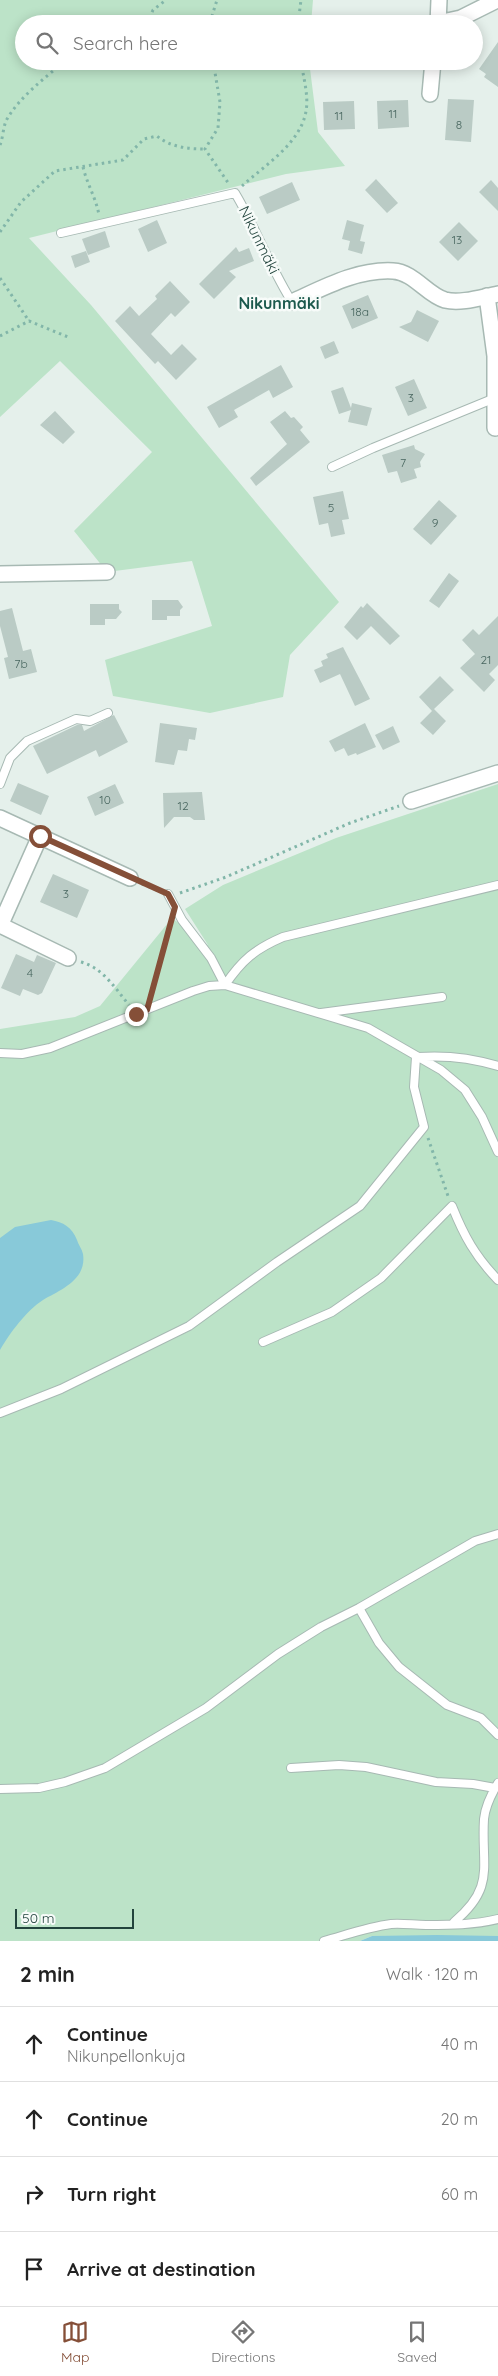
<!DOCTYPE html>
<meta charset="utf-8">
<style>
:root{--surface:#fff;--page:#f6f6f6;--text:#222;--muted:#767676;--line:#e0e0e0;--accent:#854f38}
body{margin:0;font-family:Quicksand,sans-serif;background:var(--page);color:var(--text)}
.scale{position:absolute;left:15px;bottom:12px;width:119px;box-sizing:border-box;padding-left:5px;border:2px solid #22443d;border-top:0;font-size:14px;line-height:18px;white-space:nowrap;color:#22443d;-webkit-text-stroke:4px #f7fbf9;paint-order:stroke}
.stop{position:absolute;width:15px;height:15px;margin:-11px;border:4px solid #854f38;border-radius:50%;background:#fff}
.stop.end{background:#854f38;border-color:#fff;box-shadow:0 1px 5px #0008}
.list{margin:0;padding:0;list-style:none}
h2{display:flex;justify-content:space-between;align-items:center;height:65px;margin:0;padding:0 20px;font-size:21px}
h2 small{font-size:16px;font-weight:400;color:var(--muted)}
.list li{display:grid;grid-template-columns:32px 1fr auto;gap:15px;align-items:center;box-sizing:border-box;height:75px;padding:0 20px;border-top:1px solid var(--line)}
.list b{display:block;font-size:19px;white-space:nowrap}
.list p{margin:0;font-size:16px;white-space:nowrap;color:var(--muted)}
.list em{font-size:16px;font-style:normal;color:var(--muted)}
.icon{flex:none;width:28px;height:28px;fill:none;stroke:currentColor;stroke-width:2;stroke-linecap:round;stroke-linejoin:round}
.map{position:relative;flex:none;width:498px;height:1941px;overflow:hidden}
.search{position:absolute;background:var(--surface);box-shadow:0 2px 12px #0003;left:15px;right:15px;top:15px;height:55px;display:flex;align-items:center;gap:12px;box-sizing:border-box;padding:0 18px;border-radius:28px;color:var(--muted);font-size:19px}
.sheet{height:365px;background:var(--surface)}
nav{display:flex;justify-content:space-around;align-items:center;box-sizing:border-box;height:70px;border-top:1px solid var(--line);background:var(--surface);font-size:14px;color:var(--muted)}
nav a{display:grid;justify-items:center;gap:2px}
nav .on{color:var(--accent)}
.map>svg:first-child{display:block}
.green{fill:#bce3c8}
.water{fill:#88c9d9}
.building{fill:#bacbc5}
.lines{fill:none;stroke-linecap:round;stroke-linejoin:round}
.service-casing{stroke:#a7b9b3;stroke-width:10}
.minor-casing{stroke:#a7b9b3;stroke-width:18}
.path{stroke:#82b6a9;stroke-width:3;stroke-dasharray:2.5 4;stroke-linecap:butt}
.service{stroke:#fff;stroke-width:8}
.minor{stroke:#fff;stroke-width:15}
.route{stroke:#854f38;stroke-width:6}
.labels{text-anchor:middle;stroke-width:5;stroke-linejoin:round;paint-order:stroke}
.number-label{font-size:12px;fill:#48665f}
.street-label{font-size:15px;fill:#22443d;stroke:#f7fbf9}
.neighbourhood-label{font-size:16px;font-weight:bold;fill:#1b594d;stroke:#f7fbf9}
</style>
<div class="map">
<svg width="498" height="1941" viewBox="0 0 498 1941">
<rect width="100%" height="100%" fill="#e5f0eb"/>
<path class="green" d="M0,0H313L311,24H24V61H309L318,132L345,166L286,174L29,238L91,305L339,602L290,655L283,697L210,713L113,696L105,660L212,626L192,561L107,572L74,531L152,452L60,361L0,417Z
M498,784V1936H372L360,1941H0V1029L75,1017L100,1006L172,918L208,945L185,909L223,885L336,838Z"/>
<path class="water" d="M51,1220C63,1222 72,1227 77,1240C78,1244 82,1249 83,1254C87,1280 60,1290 43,1300C26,1311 10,1333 0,1350V1238L15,1227Z
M437,1935L498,1936V1941H360L372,1936Z"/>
<path class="building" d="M498,42V87L484,77L486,74L479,69Z
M448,99L474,100L471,142L445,140Z
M408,100L409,127L378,129L377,101Z
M354,101L355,129L324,130L323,102Z
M376,179L398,203L387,213L365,190Z
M491,180L498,188V211L479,192Z
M292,182L300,200L267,214L259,197Z
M157,220L167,243L148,252L138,229Z
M347,220L364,225L360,241L365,242L362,254L348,250L350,241L342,239Z
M459,222L478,241L458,261L439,242Z
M105,231L110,247L88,255L82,239Z
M236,247L239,252L249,248L254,261L229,271L236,277L214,299L199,284Z
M86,251L90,262L75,268L71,256Z
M170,281L190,302L175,317L171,313L151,334L171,355L182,344L197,359L176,380L158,361L155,364L115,321L130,306L139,316L157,299L155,296Z
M368,295L378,318L352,329L342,306Z
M417,310L439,321L428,342L399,327L411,322Z
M334,341L339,353L325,359L320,347Z
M281,365L293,387L273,398L269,390L234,410L238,417L219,428L207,407Z
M414,379L427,408L408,416L395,387Z
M343,387L351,408L352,403L372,408L367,426L348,422L351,410L339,414L331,391Z
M55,411L75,432L63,444L40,425Z
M285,411L291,418L294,417L303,427L300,430L310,442L256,486L250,478L287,444L270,422Z
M414,445L415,449L425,454L420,462L421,467L414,469L417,478L401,483L397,471L388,473L382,455Z
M343,491L349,519L342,520L345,534L331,537L328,523L319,525L313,497Z
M439,500L457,516L431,545L413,529Z
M449,573L459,581L439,608L429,601Z
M152,600H178L183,607L180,610V616H167V620H152Z
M367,603L400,636L390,645L371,626L357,640L344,627L361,606L363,608Z
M90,604H119V609L122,612L116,619H105V625H90Z
M12,608L23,651L31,649L37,672L9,679L4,658L8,657L0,626V611Z
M498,616V665L489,674L495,680L484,692L460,668L475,654L462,640L473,629L479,635Z
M343,647L370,699L355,706L340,674L320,683L314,670L323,666L321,661L328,658L326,654Z
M440,676L454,690L434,709L446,721L433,735L420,723L432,711L419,697Z
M114,715L128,742L99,757L96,750L47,774L33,746L77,725H82L84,731Z
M160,723L197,728L195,740L189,739L187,751L178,750L174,765L155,762Z
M365,723L376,747L357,755L356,753L348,756L344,748L335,752L329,741Z
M393,726L400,742L383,750L375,735Z
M18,783L49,796L41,815L10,801Z
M115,784L124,803L95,816L87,797Z
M202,792L205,820H194L190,817H174L164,828L163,793Z
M53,874L89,890L77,918L40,902Z
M16,954L34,962L37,955L56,963L42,993L38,995L23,989L20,996L1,988Z"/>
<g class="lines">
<defs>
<path id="service" d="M61,233L235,193C256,228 270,267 292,302
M332,467L373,448L495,398
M0,784L10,758L27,741L76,719L90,721L108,713
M168,894L182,920L211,958L225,985
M225,985C242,960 255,949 283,937L498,885
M321,1013L442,997
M0,1053L22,1054L50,1048L193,991L209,986L225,985L368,1028L441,1070L465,1090L482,1117L498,1152
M418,1057C445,1055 472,1058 498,1066
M263,1342L332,1312L381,1278L452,1206C464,1236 475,1256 498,1280
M0,1413L61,1389L189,1326L277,1262L360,1206L424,1127L414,1087L416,1057
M359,1608L379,1643L399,1667L447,1705L481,1718L498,1735
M291,1768L339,1765L366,1767L436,1782L473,1784L495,1788
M0,1789L39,1788L65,1782L105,1768L206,1708L278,1654L321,1627L359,1608L475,1541L498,1534
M454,1922C496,1887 481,1867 484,1819C485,1808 492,1793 498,1783
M324,1941C346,1935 368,1927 391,1924C402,1923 414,1925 426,1925C450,1925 474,1925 498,1919"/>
<path id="minor" d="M438,23L461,18L497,0
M438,24L439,0
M430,94L433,61
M487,296L495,356V428
M292,302C323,288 357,269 393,271C414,272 427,295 445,300C461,304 482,297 498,294
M0,574L107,572
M411,801L498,773
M0,818L130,878
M0,925L68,958
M0,926L40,836"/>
</defs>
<use href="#service" class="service-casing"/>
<use href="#minor" class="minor-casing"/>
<path class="path" d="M147,24L153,10L166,0
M175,24L211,19L217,0
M298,24L301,0
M213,61L220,102L218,128L205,149L229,184
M0,145C3,138 3,128 6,121C18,98 45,78 65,61
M83,167C87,184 96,198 99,215
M242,186C265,165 301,143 306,111C309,96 303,76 301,61
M0,232L21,202L55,171L123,160L144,139L157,136C170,147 188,149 205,149
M0,278L29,321
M0,336L29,321L68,337
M142,884L159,891
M180,893L226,877L350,823L399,806
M81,962C103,968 115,988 129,1005
M150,997L171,921
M428,1138L448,1196"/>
<use href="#service" class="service"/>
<use href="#minor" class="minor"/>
</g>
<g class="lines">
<path class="route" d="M40,836L168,894L175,907L147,1010L136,1014"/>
</g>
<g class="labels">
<g class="number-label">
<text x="393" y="118">11</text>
<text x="339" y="120">11</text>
<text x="459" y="129">8</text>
<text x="457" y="244">13</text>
<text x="360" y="316">18a</text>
<text x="411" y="402">3</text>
<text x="403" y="467">7</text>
<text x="331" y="512">5</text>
<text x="435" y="527">9</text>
<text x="486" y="664">21</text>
<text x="21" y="668">7b</text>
<text x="105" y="804">10</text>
<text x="183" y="810">12</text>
<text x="66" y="898">3</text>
<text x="30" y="977">4</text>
</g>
<g class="street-label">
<text transform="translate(259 240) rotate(64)" y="5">Nikunmäki</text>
</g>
<g class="neighbourhood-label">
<text x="279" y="309">Nikunmäki</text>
</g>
</g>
</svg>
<div class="scale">50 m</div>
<div class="stop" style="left:40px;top:836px"></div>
<div class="stop end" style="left:136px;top:1014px"></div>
<div class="search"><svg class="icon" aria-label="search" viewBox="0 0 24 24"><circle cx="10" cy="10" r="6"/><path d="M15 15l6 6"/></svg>Search here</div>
</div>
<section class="sheet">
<h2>2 min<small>Walk · 120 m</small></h2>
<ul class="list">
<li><svg class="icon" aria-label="ahead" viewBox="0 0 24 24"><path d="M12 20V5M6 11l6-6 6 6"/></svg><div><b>Continue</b><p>Nikunpellonkuja</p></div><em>40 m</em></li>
<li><svg class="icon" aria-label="ahead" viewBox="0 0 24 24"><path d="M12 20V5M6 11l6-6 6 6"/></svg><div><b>Continue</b></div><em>20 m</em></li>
<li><svg class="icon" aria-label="right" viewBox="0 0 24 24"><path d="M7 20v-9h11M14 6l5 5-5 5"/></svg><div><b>Turn right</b></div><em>60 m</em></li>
<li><svg class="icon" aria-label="arrive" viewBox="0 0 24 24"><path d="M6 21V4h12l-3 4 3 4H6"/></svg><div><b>Arrive at destination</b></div></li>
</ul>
</section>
<nav>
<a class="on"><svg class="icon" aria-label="map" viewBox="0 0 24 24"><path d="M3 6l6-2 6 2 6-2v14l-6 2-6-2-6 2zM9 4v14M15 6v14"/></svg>Map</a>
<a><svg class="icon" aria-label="directions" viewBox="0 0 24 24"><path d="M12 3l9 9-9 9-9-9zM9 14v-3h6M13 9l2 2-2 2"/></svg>Directions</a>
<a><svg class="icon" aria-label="saved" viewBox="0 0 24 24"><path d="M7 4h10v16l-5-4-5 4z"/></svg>Saved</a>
</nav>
